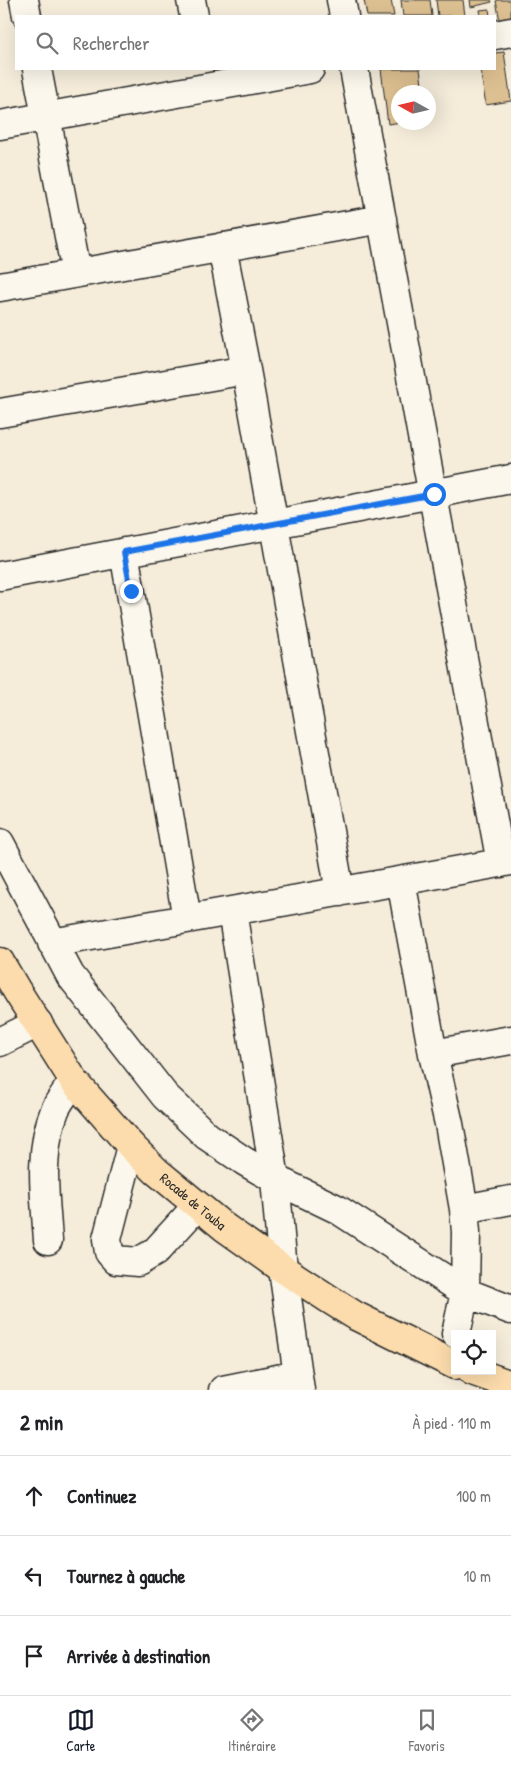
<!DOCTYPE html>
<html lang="fr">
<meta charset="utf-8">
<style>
:root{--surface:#fff;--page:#f2f2f2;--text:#202124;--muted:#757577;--line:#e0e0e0;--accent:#111827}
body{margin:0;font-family:"Patrick Hand",sans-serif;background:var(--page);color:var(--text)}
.controls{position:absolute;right:15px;bottom:15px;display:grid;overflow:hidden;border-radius:0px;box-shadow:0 5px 20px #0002}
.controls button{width:45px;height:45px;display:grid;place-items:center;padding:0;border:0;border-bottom:1px solid var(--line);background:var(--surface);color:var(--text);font:25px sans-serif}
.compass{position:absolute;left:391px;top:85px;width:45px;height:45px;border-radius:50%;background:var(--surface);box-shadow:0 5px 20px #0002;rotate:278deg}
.stop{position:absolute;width:15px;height:15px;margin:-11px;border:4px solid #1a73e8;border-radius:50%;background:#fff}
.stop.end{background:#1a73e8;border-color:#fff;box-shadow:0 1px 5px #0008}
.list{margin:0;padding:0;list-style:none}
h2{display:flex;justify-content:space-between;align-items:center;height:65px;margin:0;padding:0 20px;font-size:21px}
h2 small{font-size:16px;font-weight:400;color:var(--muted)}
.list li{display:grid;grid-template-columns:32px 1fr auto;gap:15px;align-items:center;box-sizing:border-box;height:80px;padding:0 20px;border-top:1px solid var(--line)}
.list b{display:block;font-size:19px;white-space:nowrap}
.list em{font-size:16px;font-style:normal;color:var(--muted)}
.icon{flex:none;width:28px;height:28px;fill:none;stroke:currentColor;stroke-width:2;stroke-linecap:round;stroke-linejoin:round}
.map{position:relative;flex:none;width:511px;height:1390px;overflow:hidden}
.search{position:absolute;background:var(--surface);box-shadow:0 5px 20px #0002;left:15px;right:15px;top:15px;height:55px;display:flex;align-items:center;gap:12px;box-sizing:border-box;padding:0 18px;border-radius:0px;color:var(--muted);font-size:19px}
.sheet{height:305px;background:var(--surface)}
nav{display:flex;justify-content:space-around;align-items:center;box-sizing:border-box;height:70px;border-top:1px solid var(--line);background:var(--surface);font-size:14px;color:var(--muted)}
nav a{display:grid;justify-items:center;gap:2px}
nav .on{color:var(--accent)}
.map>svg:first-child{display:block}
.building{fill:#ddc091;stroke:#2b2b2b}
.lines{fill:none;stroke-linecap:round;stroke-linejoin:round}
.minor-casing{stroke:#2b2b2b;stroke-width:31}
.major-casing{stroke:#2b2b2b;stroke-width:31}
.minor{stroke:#fbf7ec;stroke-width:28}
.major{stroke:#fcdcac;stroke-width:28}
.route{stroke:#1a73e8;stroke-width:6}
.labels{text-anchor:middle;stroke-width:5;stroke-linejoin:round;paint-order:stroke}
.street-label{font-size:14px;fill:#2b2b2b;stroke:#fbf7ec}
</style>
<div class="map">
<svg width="511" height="1390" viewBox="0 0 511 1390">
<rect width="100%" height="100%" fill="#f5ecda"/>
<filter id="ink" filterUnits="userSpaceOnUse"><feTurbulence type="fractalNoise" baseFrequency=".02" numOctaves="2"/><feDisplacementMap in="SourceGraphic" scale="10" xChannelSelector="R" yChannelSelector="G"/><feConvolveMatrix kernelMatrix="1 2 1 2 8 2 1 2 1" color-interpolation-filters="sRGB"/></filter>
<g filter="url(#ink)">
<path class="building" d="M364,0H391L394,16H367Z
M401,0H430L432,16H403Z
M436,0H463L465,16H438Z
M470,0H491L492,2L471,7Z
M498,0H511V19L500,21L496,1Z
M489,9L490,16H481L480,10Z
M504,52L511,101L486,105L480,69H495V53Z
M381,69H420L423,92H398V122H402L388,124Z"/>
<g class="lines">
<defs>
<path id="minor" d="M24,0L27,16
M191,0L194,16
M341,0L344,16
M495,35L511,32
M37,69L76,273
M354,69L501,863
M0,125L310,69
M222,247L246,370L340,892
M0,287L382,219
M0,413L246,370
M124,552L187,919
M0,576L511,479
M0,843L70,975L165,1096L207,1136L244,1161L275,1179L337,1209L465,1292L511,1310
M401,881L433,1054L449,1124L464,1209L466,1232L465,1292L456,1334
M232,911L275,1179L283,1269L300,1390
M52,943L511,861
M0,1042L38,1023
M433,1054L511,1040
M131,1146L107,1239L109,1252L116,1260L138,1262L155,1252L197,1206
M464,1209L511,1200
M48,1240C45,1196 38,1152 55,1110C59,1100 68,1090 74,1081
M223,1390L297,1375"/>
<g id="major">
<path id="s1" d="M0,962L17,991L74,1081L131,1146L156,1171L224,1227L283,1269L329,1299L356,1316L455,1365"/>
<path d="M472,1371L511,1385"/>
</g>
</defs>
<use href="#minor" class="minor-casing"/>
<use href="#major" class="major-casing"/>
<use href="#minor" class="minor"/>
<use href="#major" class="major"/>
</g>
</g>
<g class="lines" filter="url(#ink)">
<path class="route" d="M131,591L124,552L434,494"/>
</g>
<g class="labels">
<g class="street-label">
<text dy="5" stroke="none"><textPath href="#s1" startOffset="310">Rocade de Touba</textPath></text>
</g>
</g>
</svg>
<div class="controls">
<button><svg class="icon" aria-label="locate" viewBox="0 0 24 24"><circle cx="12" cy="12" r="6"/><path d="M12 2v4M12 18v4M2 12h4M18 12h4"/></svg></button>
</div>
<svg class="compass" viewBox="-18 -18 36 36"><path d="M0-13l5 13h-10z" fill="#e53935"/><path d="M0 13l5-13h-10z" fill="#757577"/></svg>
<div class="stop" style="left:434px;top:494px"></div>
<div class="stop end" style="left:131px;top:591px"></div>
<div class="search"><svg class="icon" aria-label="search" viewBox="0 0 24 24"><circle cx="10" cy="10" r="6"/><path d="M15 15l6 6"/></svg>Rechercher</div>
</div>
<section class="sheet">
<h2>2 min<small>À pied · 110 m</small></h2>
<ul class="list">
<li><svg class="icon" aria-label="ahead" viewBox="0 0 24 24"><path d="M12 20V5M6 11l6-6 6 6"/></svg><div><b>Continuez</b></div><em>100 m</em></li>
<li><svg class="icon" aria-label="left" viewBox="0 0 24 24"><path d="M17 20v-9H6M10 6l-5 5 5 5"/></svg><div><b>Tournez à gauche</b></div><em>10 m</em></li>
<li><svg class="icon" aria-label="arrive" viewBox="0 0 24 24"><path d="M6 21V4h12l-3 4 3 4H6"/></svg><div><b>Arrivée à destination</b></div></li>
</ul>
</section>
<nav>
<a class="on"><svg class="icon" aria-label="map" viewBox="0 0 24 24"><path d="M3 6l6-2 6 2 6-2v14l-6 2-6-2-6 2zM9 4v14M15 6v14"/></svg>Carte</a>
<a><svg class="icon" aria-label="directions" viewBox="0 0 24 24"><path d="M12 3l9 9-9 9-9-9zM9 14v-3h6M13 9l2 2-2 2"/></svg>Itinéraire</a>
<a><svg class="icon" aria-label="saved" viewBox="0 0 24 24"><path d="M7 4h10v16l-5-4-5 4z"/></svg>Favoris</a>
</nav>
